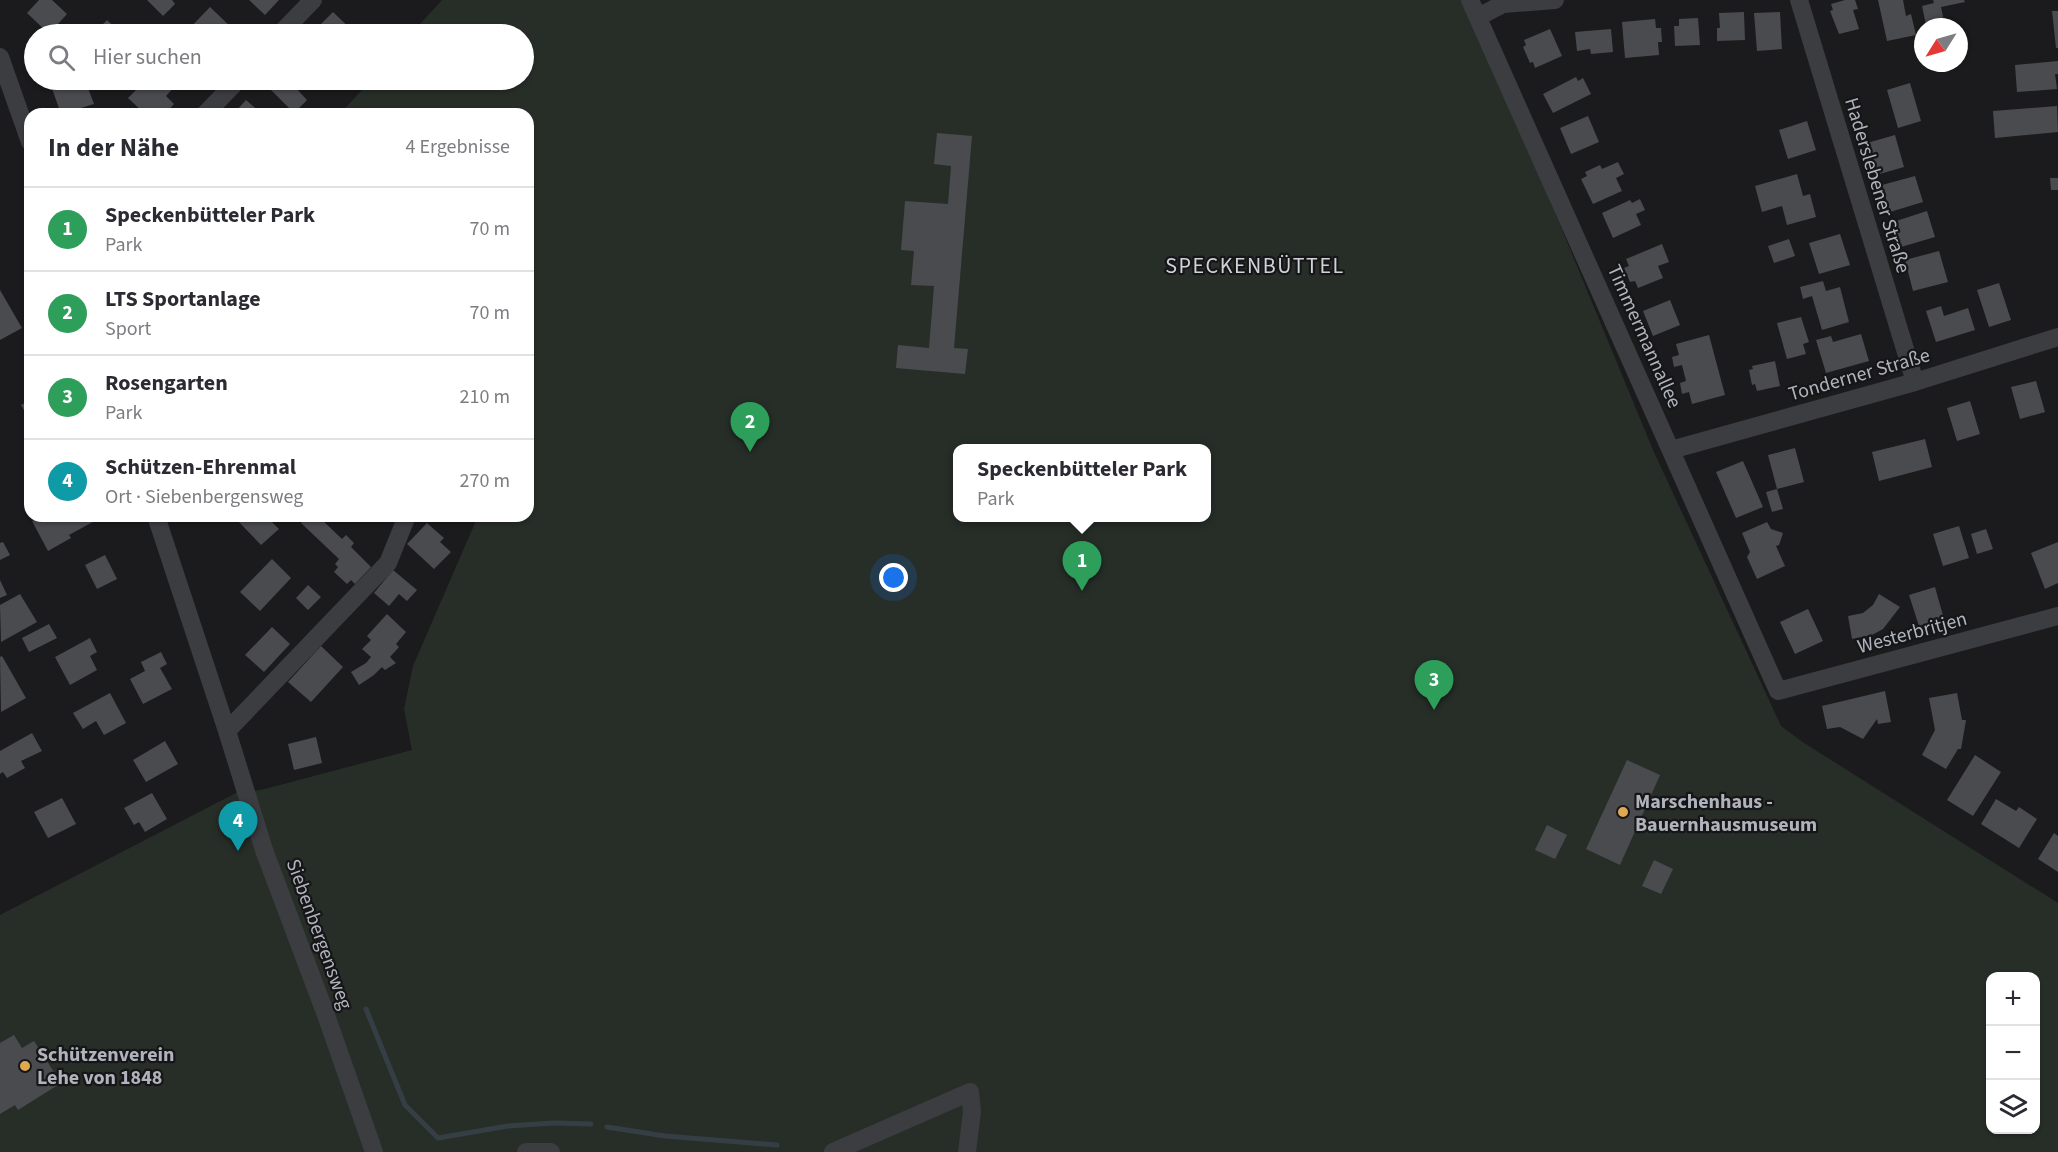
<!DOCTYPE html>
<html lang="de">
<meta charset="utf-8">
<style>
:root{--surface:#fff;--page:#f7f7f7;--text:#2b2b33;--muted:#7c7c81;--line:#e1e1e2;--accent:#7c6440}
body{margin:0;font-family:"Source Sans 3",sans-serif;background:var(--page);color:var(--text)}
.controls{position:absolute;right:18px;bottom:18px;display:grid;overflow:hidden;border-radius:12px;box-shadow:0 2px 4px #0004}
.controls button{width:54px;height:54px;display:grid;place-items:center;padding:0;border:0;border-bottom:2px solid var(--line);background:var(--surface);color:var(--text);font:30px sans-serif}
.compass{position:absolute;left:1914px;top:18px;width:54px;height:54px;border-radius:50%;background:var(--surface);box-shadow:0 2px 4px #0004;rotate:233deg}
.you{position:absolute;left:894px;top:578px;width:21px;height:21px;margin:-15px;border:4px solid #fff;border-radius:50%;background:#1a73e8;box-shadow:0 0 0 9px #1a73e833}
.badge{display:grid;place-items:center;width:39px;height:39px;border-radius:50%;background:var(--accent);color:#fff;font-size:20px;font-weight:700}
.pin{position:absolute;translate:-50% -50px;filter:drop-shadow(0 2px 3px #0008)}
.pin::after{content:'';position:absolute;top:32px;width:21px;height:18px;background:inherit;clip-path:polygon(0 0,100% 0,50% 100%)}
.popup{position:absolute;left:953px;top:444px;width:258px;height:78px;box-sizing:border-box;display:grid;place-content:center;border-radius:12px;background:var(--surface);filter:drop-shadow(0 2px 4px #0005);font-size:20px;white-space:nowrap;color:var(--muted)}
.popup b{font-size:22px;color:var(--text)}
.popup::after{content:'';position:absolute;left:50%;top:100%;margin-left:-12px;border:12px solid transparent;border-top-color:var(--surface)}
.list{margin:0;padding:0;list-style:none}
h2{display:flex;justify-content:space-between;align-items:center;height:78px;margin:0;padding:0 24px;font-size:26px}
h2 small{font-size:20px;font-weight:400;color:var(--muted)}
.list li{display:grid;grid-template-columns:39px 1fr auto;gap:18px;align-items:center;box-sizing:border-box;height:84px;padding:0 24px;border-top:2px solid var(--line)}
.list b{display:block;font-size:22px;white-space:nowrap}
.list p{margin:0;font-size:20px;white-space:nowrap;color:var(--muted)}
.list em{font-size:20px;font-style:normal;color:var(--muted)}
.icon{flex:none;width:33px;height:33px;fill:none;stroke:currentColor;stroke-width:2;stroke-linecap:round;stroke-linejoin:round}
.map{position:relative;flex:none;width:2058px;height:1152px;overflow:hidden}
.search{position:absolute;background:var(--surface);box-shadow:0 2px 4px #0004;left:24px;top:24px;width:510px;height:66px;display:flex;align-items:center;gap:15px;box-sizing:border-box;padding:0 21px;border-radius:33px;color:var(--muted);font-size:22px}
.panel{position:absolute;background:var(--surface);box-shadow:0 2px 4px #0004;left:24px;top:108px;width:510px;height:414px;border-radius:18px}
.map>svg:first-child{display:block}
.green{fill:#272e28;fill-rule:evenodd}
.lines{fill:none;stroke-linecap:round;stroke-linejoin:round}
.stream{stroke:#363e45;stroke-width:5}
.building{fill:#4a4b4f}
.minor{stroke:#3c3d41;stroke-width:18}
.poi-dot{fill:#e0a94f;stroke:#161618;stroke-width:2}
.labels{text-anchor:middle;stroke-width:4.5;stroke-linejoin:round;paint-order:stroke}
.street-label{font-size:20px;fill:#afb3bb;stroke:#161618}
.poi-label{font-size:20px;font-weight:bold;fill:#afb3bb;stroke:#161618;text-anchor:start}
.quarter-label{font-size:22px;letter-spacing:1.5px;fill:#cfd2d7;stroke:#161618}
</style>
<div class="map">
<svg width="2058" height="1152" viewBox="0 0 2058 1152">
<rect width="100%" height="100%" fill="#1b1b1d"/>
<path class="green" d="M442,0H1467L1653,450L1781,726L1804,743L2058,903V1152H0V915L236,793L261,790L412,750L404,709L413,666L478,516H528V114H340L371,80H524V34H411ZM958,448H1206V518H958ZM1990,976H2036V1130H1990Z"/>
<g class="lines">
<path class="stream" d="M366,1009L405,1105L438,1138L508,1126L553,1123L591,1124
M607,1127L665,1136L777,1145"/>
</g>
<path class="building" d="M39,0H52L67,14L49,34L27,13Z
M147,0H172L175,4L163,16Z
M249,0H279L265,15Z
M1845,0H1855L1858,9L1853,10L1859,29L1839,34L1830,11L1833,10L1831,4Z
M1878,0H1903L1906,16L1911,14L1916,35L1887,41Z
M1933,0H1964L1965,2L1941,7L1944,21L1926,25L1922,6L1934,3Z
M210,7L235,31L231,34H189L186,32Z
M2052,11H2058V48H2056Z
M333,12L356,34H311Z
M1744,12L1745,40L1717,41V28H1720L1719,13Z
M1780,12L1782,49L1757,51L1754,13Z
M1698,18L1700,45L1675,46L1674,26H1679V19Z
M1655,19L1656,28H1661L1662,42H1658L1659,55L1625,58L1622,22Z
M107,20L122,34H93Z
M1550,29L1562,56L1535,68L1533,62L1530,63L1523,47L1526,45L1524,40Z
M1611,29L1613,52L1591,54L1590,49L1577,51L1575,32Z
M2058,61V74H2055L2057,89L2017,92L2015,65Z
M1576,77L1578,81L1583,78L1591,94L1553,113L1543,94Z
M49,80H85L94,104L61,114Z
M146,80H170L176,85L166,96L174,104L165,114H145L128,98Z
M268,80H303L295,87L307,100L294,113L264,83Z
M1910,83L1921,121L1898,128L1887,90Z
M246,100L262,114H233Z
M2057,106L2058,132L1995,138L1993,111Z
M1588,116L1599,142L1571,154L1560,128Z
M1807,121L1816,150L1788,159L1779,130Z
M937,133L972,136L954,348L968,349L965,374L896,368L898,345L929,348L934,286L911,285L914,251L901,250L905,201L948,204L951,166L934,164Z
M1895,135L1904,167L1876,175L1867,143Z
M1618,162L1624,174L1616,178L1622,191L1593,204L1581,179L1587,176L1585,172L1600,165L1602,169Z
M1797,174L1803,196L1810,194L1816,217L1787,225L1782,206L1762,212L1755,186Z
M1915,176L1923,202L1890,212L1882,185Z
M2050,178H2058V190H2051Z
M1640,199L1645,210L1636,214L1641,225L1613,238L1602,213L1630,200L1632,203Z
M1927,211L1935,237L1901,247L1893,222Z
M1840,234L1850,265L1819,274L1809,243Z
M1789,239L1795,256L1774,263L1768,246Z
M1662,244L1669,262L1658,266L1663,278L1638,288L1635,281L1630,282L1624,268L1629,266L1626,259Z
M1939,251L1948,282L1913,291L1905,260Z
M1823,281L1826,291L1840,287L1849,322L1822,330L1812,296L1803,299L1800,287Z
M1999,283L2011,320L1989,327L1977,290Z
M0,290L22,328L0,340Z
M1670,300L1680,325L1653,336L1643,311Z
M1941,306L1944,316L1968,308L1975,330L1936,342L1926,311Z
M1801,317L1809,342L1803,344L1806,354L1787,359L1777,323Z
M1861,334L1869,361L1826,373L1816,340L1831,336L1833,342Z
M1709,335L1725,395L1692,404L1689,392L1682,394L1680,383L1686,381L1682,365L1674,367L1672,357L1679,355L1676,344Z
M1775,361L1780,386L1757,391L1755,384L1752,385L1749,370L1753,369L1752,366Z
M2036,381L2045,412L2020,419L2011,387Z
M30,400V412L26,414L21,405Z
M1970,401L1980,434L1957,441L1947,408Z
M1925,439L1932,467L1879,481L1872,452Z
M1795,448L1804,482L1777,489L1768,455Z
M1743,461L1763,507L1736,518L1716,472Z
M1777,489L1783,509L1772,512L1766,492Z
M41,516H100V518L69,535L71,538L48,551L32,521Z
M243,516H266L279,529L261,545L238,521Z
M307,516H318L342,539L346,535L354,543L351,547L371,567L355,584L351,580L347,584L334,572L338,567L335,564L339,559L301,523Z
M1767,522L1771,529L1783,533L1779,545L1776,546L1785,566L1757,579L1747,557L1750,552L1742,533Z
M427,523L444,538L440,542L451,552L434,569L407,544Z
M1959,526L1969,558L1943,566L1933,534Z
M1986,529L1993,549L1977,554L1971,534Z
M3,542L10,555L0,560V543Z
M2058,542V583L2045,589L2031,553Z
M105,555L117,579L97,589L85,565Z
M272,559L291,578L260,611L240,592Z
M393,570L417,590L407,601L399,594L389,606L374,593Z
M0,580L7,595L0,598Z
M308,585L321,597L308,610L296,598Z
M1935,587L1944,619L1919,626L1909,595Z
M20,594L37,622L1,642L0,605Z
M1879,594L1900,607L1883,629L1872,635L1852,639L1848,616L1863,613L1873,605Z
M1808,609L1823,641L1795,654L1780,622Z
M387,614L406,632L396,644L399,647L390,657L396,663L385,670L382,667L374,675L359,685L351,672L366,663L371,657L362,649L371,640L367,636Z
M49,624L57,638L29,652L22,638Z
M272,627L290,644L264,672L245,655Z
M90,638L97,652L90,656L97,670L70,685L55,657Z
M321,646L343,667L311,702L288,682Z
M161,652L167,664L160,668L172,689L143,704L130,679L145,671L141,662Z
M2,656L26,698L1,712L0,657Z
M1885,691L1891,722L1878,724L1877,719L1863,739L1840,727L1827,729L1822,706Z
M110,693L126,723L104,735L96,721L83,729L73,713Z
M1957,693L1962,720H1966L1961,749H1958L1946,769L1922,755L1935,730L1929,698Z
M32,733L42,751L21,761L25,768L7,778L3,772L0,774V751Z
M316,737L322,763L294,770L288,744Z
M165,741L178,764L146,782L133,760Z
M1975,755L2001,772L1973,816L1947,800Z
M1627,760L1660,775L1620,865L1586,849Z
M152,793L167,819L145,832L139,822L134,825L124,808Z
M62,798L76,824L48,838L34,812Z
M1996,799L2016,811L2019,807L2037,819L2019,848L1981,824Z
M1547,825L1567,835L1555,859L1535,850Z
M2054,833L2058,836V872L2038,859Z
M1654,860L1673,869L1661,894L1642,886Z
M14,1035L22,1048L34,1041L61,1083L18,1110L15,1105L0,1114V1043Z"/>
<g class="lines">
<path class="minor" d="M1470,0L1778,691L2058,616
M1799,0L1915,382
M1478,17L1503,4L1555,0
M280,34L313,0
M0,57L30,142
M205,114L238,80
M1671,450L1915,382L2058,337
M156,516L227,731L264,850L326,1015L374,1152
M227,731L388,563L407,516
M526,1152H551
M833,1152L970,1092L972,1112L967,1152"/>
</g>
<g class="poi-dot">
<circle cx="1623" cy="812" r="6"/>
<circle cx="25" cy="1066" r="6"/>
</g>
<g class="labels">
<g class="street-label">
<text transform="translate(1878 185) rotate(73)" y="7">Haderslebener Straße</text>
<text transform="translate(1645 336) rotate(66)" y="7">Timmermannallee</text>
<text transform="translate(1859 374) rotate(-16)" y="7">Tonderner Straße</text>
<text transform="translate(1912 632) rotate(-15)" y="7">Westerbritjen</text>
<text transform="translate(320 934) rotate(70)" y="7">Siebenbergensweg</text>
</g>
<g class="poi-label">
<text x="1635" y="808">Marschenhaus -<tspan x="1635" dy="23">Bauernhausmuseum</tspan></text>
<text x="37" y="1061">Schützenverein<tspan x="37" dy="23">Lehe von 1848</tspan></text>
</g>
<g class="quarter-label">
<text x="1255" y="273">SPECKENBÜTTEL</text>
</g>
</g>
</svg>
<div class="controls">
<button>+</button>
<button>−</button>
<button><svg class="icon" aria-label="layers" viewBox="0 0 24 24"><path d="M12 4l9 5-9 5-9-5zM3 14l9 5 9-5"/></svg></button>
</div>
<svg class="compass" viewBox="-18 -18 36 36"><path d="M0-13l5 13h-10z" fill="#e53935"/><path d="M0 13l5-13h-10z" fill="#7c7c81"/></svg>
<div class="you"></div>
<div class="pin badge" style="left:1082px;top:591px;background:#2e9e5b">1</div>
<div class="popup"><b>Speckenbütteler Park</b>Park</div>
<div class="pin badge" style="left:750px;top:452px;background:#2e9e5b">2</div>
<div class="pin badge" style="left:1434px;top:710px;background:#2e9e5b">3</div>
<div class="pin badge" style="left:238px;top:851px;background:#0f9aa8">4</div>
<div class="search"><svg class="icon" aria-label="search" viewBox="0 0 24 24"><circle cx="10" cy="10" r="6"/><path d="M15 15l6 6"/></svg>Hier suchen</div>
<section class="panel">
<h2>In der Nähe<small>4 Ergebnisse</small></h2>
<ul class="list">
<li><span class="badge" style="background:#2e9e5b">1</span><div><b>Speckenbütteler Park</b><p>Park</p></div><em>70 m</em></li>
<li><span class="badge" style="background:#2e9e5b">2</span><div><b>LTS Sportanlage</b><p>Sport</p></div><em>70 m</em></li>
<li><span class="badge" style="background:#2e9e5b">3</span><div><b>Rosengarten</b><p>Park</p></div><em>210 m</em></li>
<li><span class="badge" style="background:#0f9aa8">4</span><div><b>Schützen-Ehrenmal</b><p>Ort · Siebenbergensweg</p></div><em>270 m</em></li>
</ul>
</section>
</div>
